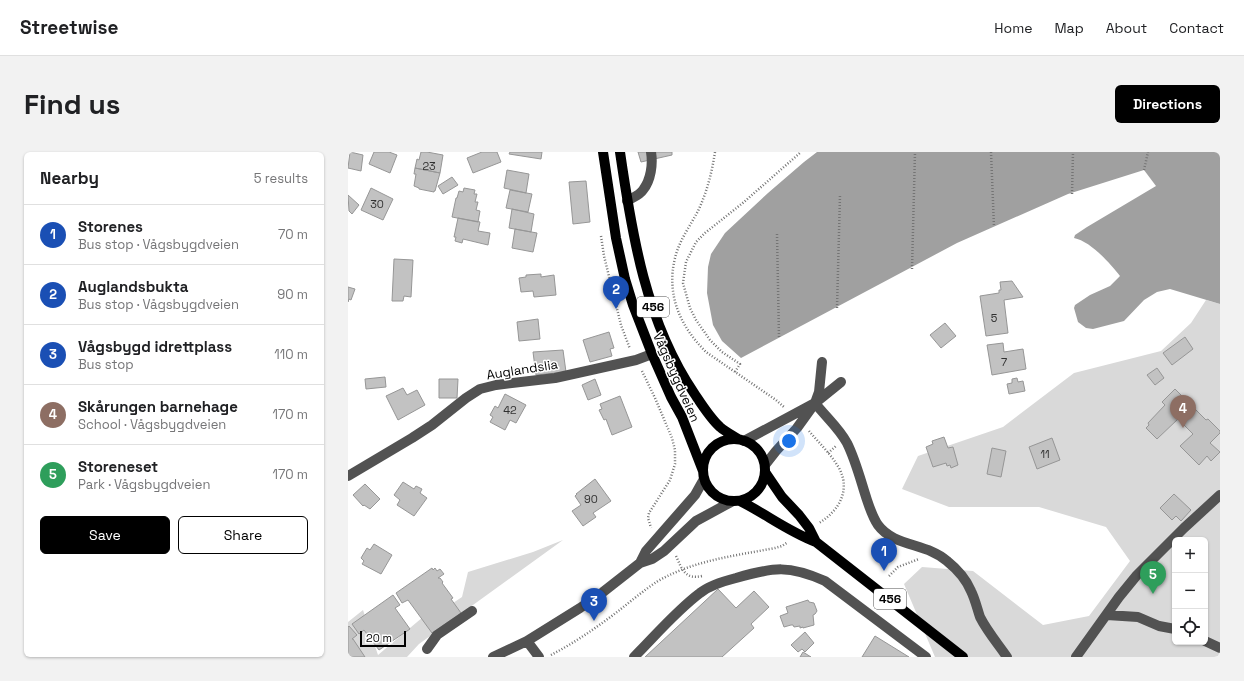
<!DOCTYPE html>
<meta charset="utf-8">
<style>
:root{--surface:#fff;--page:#f2f2f2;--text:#202124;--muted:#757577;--line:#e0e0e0;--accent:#000}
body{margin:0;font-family:"Space Grotesk",sans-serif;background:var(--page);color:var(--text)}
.controls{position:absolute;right:12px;bottom:12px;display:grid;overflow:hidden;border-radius:6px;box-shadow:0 1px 3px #0004}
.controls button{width:36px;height:36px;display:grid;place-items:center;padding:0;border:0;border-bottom:1px solid var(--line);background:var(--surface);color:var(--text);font:20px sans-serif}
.scale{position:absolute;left:12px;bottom:10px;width:46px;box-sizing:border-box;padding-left:4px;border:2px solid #000;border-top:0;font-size:11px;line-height:14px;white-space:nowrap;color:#000;-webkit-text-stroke:3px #fff;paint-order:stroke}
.you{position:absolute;left:441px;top:289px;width:14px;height:14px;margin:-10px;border:3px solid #fff;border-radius:50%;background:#1a73e8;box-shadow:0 0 0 6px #1a73e833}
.badge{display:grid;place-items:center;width:26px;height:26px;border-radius:50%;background:var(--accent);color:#fff;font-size:13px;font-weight:700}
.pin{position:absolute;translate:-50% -33px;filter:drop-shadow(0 1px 2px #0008)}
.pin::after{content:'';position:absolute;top:21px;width:14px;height:12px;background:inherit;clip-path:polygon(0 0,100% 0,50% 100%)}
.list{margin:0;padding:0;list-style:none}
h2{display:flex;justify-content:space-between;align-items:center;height:52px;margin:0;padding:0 16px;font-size:17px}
h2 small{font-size:13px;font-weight:400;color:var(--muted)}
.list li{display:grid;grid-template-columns:26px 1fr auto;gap:12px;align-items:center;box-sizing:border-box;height:60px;padding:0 16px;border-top:1px solid var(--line)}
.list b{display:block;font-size:15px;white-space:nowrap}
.list p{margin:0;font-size:13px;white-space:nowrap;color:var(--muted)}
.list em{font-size:13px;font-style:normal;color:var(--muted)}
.actions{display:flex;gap:8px;padding:12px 16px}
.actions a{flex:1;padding:9px 0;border:1px solid var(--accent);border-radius:6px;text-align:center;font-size:14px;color:var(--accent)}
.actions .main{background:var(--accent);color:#fff}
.icon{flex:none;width:22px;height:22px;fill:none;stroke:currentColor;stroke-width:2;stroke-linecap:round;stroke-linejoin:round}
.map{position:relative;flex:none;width:872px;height:505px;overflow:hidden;border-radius:6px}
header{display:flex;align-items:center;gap:24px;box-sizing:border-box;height:56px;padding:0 20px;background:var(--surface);border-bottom:1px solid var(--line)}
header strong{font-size:19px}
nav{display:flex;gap:22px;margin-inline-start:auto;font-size:14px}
.intro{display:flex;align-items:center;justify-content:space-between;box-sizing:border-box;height:96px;padding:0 24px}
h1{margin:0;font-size:28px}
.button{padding:10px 18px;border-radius:6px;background:var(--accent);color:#fff;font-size:14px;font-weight:700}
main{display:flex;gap:24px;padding:0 24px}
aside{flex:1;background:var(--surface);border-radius:6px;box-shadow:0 1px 3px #0004}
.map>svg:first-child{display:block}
.green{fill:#d9d9d9;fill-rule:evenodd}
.water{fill:#a0a0a0}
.building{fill:#c2c2c2;stroke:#969696}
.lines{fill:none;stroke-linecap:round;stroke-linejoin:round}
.path{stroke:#747474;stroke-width:2.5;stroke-dasharray:1 2;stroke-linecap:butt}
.minor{stroke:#525252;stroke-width:10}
.major{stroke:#000;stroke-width:10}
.labels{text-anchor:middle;stroke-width:3;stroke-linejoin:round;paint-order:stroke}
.number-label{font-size:11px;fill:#303030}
.shield{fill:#fff;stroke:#4c4c4c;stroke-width:1}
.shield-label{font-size:12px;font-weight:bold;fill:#000}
.street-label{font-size:13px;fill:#000;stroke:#fff}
</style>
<header>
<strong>Streetwise</strong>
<nav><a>Home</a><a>Map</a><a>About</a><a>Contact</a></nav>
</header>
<div class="intro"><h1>Find us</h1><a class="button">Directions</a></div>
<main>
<aside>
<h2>Nearby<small>5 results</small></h2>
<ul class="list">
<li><span class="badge" style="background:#1a4fb4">1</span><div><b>Storenes</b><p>Bus stop · Vågsbygdveien</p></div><em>70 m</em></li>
<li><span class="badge" style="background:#1a4fb4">2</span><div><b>Auglandsbukta</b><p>Bus stop · Vågsbygdveien</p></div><em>90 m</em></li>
<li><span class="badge" style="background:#1a4fb4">3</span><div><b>Vågsbygd idrettplass</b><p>Bus stop</p></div><em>110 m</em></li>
<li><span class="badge" style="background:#8d6e63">4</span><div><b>Skårungen barnehage</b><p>School · Vågsbygdveien</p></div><em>170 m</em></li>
<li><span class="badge" style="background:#2e9e5b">5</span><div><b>Storeneset</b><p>Park · Vågsbygdveien</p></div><em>170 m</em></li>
</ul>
<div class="actions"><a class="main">Save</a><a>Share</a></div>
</aside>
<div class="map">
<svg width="872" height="505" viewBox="0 0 872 505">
<rect width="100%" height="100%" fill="#fff"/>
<path class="green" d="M858,148L872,152V505H587L556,432L574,415L625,419L695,473L741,464L782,409L758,375L691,355H601L554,337L570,304L655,275L726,221L813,199L843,171ZM827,388H857V490H827Z
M215,388L71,492L59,505H0V470L15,458L30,503L75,465L93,459L114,445L120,420L185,400Z"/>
<path class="water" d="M469,0H872V152L822,137L809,140L796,148L776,169L745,177L738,176L730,170L726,156L727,153L742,143L762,134L772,124C762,111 742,89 726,86L727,83L739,75L808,34L796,18L720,42L609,91L393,206L374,189L365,173L359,141L360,115L363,102L377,81L420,41L456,10Z"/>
<path class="building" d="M2,0L15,3L13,19L0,16Z
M26,0H41L49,3L42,21L21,12Z
M73,0H79L95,3L92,21L67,16L69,7L71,8Z
M134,0H149L153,10L125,21L119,6Z
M162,0H194L193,7L161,2Z
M290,0H324V3L293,10Z
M67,16L92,21L87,39H86V40L71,37V36L66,34L68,22H66Z
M159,18L181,22L178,41L156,36Z
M104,25L110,33L95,42L90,34Z
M238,29L242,70L225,72L221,30Z
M23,36L45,47L35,68L13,58Z
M116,36L127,38L126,42H129L127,50H130L128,58L132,59L130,70L104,65L108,46H109L111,39L115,40Z
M162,38L184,42L180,60L158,56Z
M0,43L11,53L4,62L1,59Z
M164,57L186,62L183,80L161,76Z
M110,66L132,70L130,79L142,81L140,93L115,87L114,91L107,89L108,85H106Z
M167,77L189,81L185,100L164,96Z
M46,107L65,108L63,145L56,144L55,149H44Z
M193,122V125L206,123L208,143L186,145L185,139L173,140L171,126L178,125V123Z
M664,129L675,145L656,148L660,181L638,184L632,144L651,141V138H653L652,130Z
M0,135L7,137L3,148L1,147L0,150Z
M190,167L192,187L171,189L169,170Z
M597,171L608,184L593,196L582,183Z
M261,180L266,196L262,197L264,204L242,210L235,188Z
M837,185L845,197L824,213L815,201Z
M655,191L656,200L675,197L678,217L644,223L639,193Z
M215,198L218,220L188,223L185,200Z
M809,216L816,226L807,233L799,223Z
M37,225L38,235L18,237L17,227Z
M669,226L670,230L675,229L677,239L661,242L659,232L664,231V227Z
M91,227H110L109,246H91Z
M247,227L253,243L240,248L234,233Z
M55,236L59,243L69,238L77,253L50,268L38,244Z
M827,237L858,268L860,267L872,279V281L862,291L872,300L863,309L859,304L851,313L832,294L845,282L830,267L809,287L798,276L801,273L800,271L817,253L814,250Z
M157,242L178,253L168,271L162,268L157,278L142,270L145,265L142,263L147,254L150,256Z
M272,244L284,275L264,283L258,267L256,268L251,258L254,257L252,252Z
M596,285L600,296L605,295L610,313L603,316L602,313L599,314L598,311L585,315L578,295L585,292L584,289Z
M704,286L712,308L689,317L681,295Z
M644,296L658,299L653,325L639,322Z
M247,327L263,349L245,361L248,365L235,374L224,359L233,353L227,344L229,342H228Z
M55,330L66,337L68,334L74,337L72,341L79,346L66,364L49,353L52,348L46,343Z
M17,332L32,347L22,357L16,353L15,354L5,343Z
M826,342L843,358L833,369L828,364L824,368L812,356Z
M26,392L44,403L33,422L14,412L16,409L13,406L19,396L22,398Z
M84,416L85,418L87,416L89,419L92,417L96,422L90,426H92L95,430L94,431L105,446L103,447L113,461L84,481L60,448L54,451L48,441Z
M370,437L388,456L406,439L421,455L403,472L406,476L374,505H297Z
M45,443L52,453L47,456L62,477L31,498L16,478L11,482L4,472Z
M460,448L461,450L466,451L469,459L467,462L465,463L466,473L455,476V475L452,476V474L446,475L445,473H443L436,475L432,464L440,461L438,455Z
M1,474L9,483L4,487H5L17,505H0V475Z
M457,480L466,491L457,500L454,497L450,500L443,493Z
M527,484L561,505H514Z
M455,500L463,505H452Z"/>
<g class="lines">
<path class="path" d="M367,0C364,20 359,40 350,59C342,74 331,89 327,106C318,143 332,174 358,200L428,248L436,255
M643,0L646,75
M796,18L800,0
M724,42L725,0
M429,82L431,186
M253,84L256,104L273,173L282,197
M564,117L567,0
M489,156L492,43
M294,219L307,246L324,286L327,298V312L322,328L301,361L300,366L303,376
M387,220L392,212L374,200L362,188L348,168L342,156L335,131L338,110L348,90L357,81L396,50L453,0
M461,279C471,291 483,302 491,316C503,338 491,359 471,371
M480,301L488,294
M328,404C334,417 337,428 354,424
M541,424L550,415L571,407
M203,503C226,491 248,476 269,460C282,450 296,438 310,429C347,408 386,404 427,396L434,394L440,390"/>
<path class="minor" d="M279,49C284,46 292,43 295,38C303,28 305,12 303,0
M467,251C477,264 491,276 499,291C508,309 513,330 519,348C522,357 525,366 530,373C546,395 579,391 599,409C609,417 618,427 623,439C627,447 629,456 632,465C639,479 650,492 659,505
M396,289L467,251L493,230
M417,313L428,299L449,276L467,251L471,240L474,210
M0,324L64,286L84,273L118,246L132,237L148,233L207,226L288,208L304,202
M292,411L298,399L347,343L356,327
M759,463L790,465L811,474L827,477
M179,489L191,505
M857,489L872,496
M79,497L89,483L124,459
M145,505L179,489L232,456L255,440L292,411L304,407L316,399L348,369L383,350
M286,505C308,483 328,459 352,441C362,433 376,429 388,426C426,415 441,413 477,429L578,505
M728,505L771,445L789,423L836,376L872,343"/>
<path class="major" d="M255,0L268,86L277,127L285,153L304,202L323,245L334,265L355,319
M272,0C284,83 298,170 346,241C354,253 362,266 372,275C378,280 384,283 390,287
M355 318a31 31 0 1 1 62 0a31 31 0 1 1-62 0Z
M417,320L434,345L451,363L461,376L468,390
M392,349C418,362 441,380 468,390L615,505"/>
</g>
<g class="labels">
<g class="number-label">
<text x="81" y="18">23</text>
<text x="29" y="56">30</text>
<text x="646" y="170">5</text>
<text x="656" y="214">7</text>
<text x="162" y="262">42</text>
<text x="697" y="306">11</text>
<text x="243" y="351">90</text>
</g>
<g class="shield">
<rect x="289" y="145" width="32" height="20" rx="3"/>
<rect x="526" y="437" width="32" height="20" rx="3"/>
</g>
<g class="shield-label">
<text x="305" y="159">456</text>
<text x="542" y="451">456</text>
</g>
<g class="street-label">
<text transform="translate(174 217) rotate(-9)" y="5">Auglandslia</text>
<text transform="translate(329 225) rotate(66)" y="5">Vågsbygdveien</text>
</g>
</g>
</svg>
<div class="controls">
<button>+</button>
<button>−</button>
<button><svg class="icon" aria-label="locate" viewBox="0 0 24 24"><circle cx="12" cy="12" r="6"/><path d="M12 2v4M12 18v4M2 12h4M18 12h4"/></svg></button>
</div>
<div class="scale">20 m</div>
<div class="you"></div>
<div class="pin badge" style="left:536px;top:419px;background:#1a4fb4">1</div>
<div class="pin badge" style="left:268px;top:157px;background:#1a4fb4">2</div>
<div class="pin badge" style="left:246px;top:469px;background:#1a4fb4">3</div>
<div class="pin badge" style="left:835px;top:276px;background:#8d6e63">4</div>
<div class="pin badge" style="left:805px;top:442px;background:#2e9e5b">5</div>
</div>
</main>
